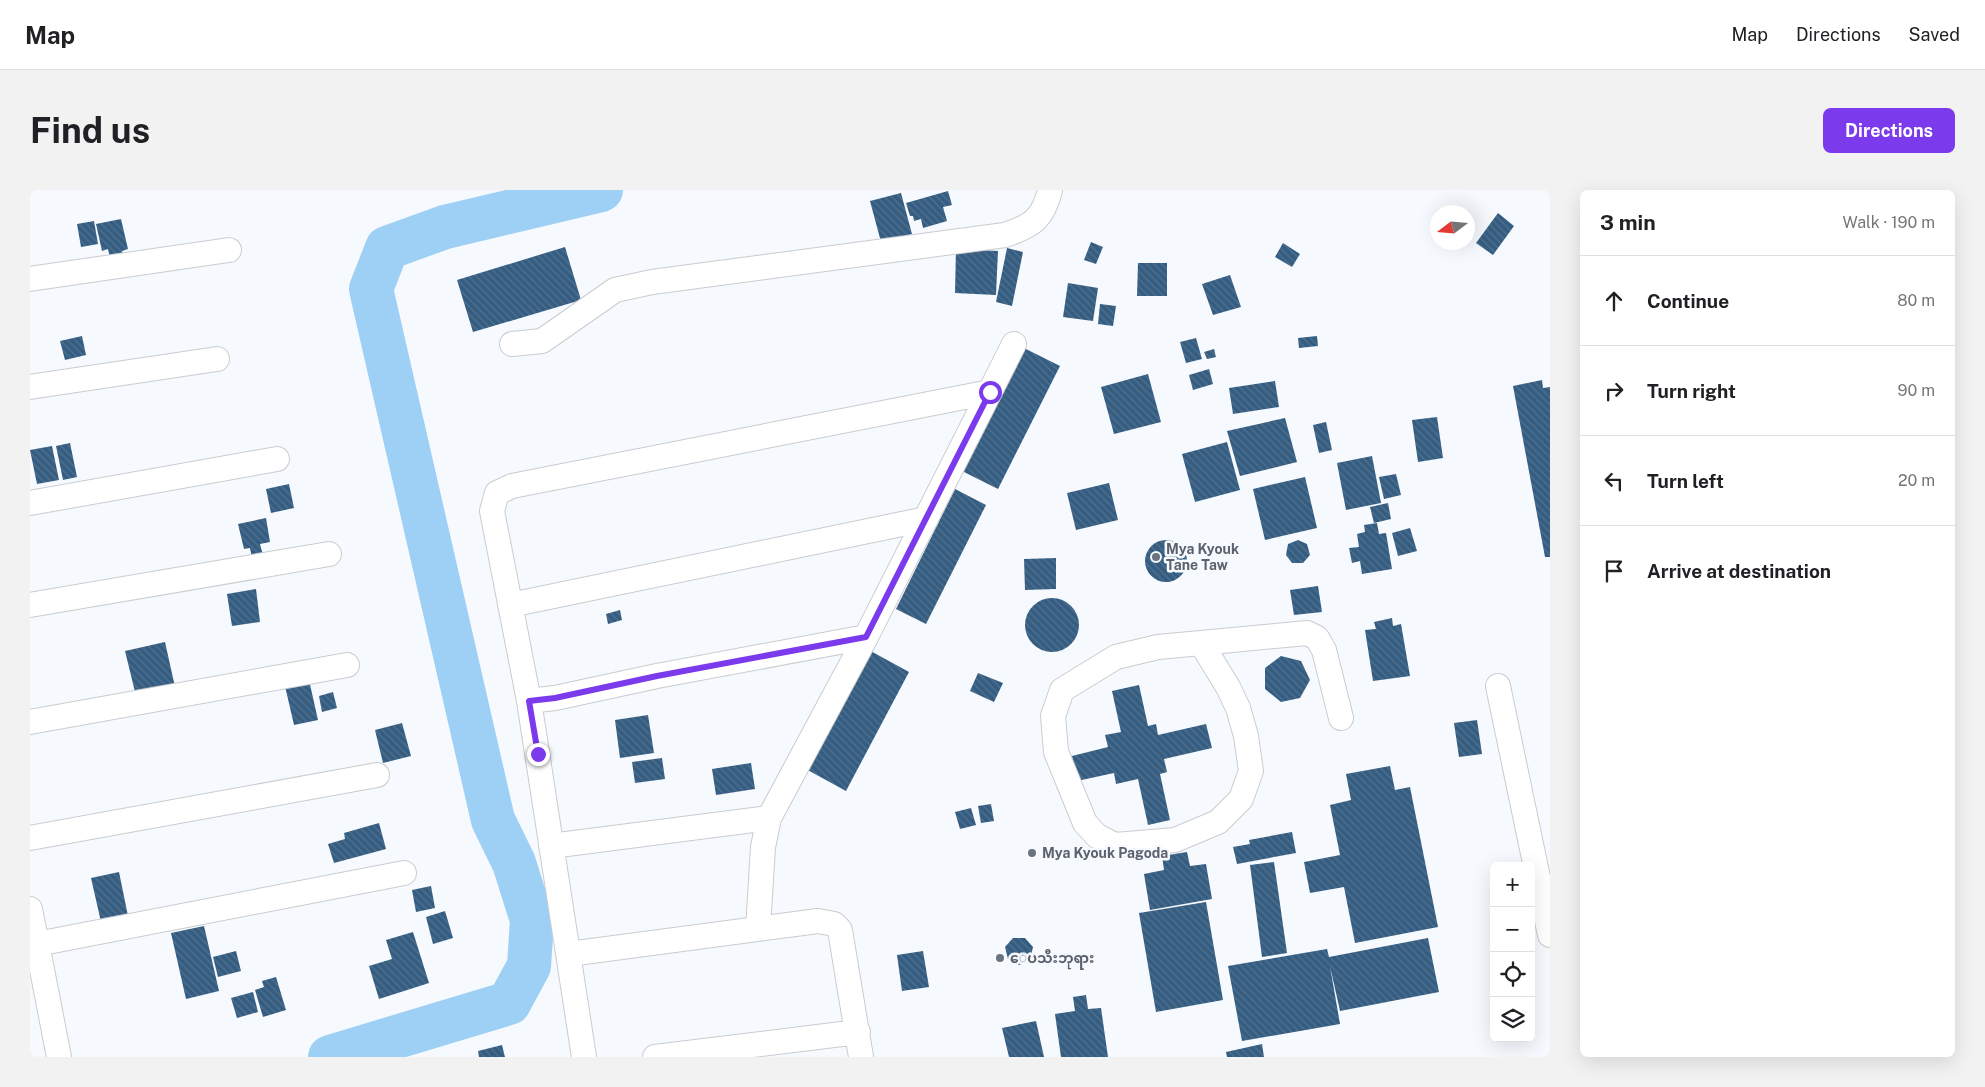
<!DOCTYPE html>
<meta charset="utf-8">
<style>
:root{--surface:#fff;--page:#f2f2f2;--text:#202124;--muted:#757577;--line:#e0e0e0;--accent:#7c3aed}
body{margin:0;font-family:"Public Sans","Noto Sans Myanmar",sans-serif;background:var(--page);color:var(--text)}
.controls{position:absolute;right:15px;bottom:15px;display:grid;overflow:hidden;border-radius:8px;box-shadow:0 5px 20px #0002}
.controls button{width:45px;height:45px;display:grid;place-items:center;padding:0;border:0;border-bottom:1px solid var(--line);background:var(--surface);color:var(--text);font:25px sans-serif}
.compass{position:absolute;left:1400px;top:15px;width:45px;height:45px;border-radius:50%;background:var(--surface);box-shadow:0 5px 20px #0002;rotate:254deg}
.stop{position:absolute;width:15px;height:15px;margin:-11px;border:4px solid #7c3aed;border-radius:50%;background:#fff}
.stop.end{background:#7c3aed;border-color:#fff;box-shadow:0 1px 5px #0008}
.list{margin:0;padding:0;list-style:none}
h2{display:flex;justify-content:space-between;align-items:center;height:65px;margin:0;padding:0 20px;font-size:21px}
h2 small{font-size:16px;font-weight:400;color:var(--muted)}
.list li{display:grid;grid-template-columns:32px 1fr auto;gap:15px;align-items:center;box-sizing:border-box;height:90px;padding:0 20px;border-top:1px solid var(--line)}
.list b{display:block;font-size:19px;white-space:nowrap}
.list em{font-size:16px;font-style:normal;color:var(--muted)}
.icon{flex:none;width:28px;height:28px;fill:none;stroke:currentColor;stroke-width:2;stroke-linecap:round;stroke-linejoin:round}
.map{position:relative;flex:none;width:1520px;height:867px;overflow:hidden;border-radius:8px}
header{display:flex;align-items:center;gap:30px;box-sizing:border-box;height:70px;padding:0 25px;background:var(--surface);border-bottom:1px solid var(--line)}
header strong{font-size:24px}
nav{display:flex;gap:28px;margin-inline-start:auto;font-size:18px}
.intro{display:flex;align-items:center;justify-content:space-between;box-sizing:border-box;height:120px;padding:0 30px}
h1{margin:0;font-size:35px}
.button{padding:12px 22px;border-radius:8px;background:var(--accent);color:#fff;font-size:18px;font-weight:700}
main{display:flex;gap:30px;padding:0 30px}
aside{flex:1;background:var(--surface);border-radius:8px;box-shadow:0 5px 20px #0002}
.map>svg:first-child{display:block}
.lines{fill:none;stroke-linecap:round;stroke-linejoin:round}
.river{stroke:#9ed0f5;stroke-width:44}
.building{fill:url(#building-back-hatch)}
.minor-casing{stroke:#c9ccd0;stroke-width:26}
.minor{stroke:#fff;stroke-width:24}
.route{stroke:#7c3aed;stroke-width:6}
.worship-dot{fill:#6b7280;stroke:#f6f9fd;stroke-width:2}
.labels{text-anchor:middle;stroke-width:5;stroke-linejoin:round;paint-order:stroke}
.worship-label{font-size:14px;font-weight:bold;fill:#5b616d;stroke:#f6f9fd;text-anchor:start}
</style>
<header>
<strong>Map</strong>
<nav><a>Map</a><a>Directions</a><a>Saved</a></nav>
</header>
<div class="intro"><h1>Find us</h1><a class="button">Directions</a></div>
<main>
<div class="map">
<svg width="1520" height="867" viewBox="0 0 1520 867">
<defs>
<pattern id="building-back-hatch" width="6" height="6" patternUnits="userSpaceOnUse" patternTransform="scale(1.25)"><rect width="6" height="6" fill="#355d81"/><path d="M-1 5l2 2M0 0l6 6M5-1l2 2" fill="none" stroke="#51718e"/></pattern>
</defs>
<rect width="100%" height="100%" fill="#f6f9fd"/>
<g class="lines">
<path class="river" d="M300,867L479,813L499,776L502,730L484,673L463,630L341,99L357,58L415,37L571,0"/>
</g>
<path class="building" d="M918,1L922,15L913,17L917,31L893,38L891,29L884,31L883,26H880L876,13Z
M871,3L882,44L851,52L840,11Z
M1468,23L1484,36L1463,65L1446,53Z
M91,29L98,59L92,61L93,65L80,68L78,59L72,61L66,34Z
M64,31L68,54L51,57L47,34Z
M1061,52L1073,57L1066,74L1054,70Z
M1253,53L1270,64L1262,77L1245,67Z
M535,57L551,110L443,142L427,90Z
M977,58L993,62L982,116L966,112Z
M926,59L968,61L966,105L925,103Z
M1108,73H1137V106H1107Z
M1200,85L1211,117L1183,125L1172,94Z
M1038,93L1068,98L1063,131L1033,127Z
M1070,114L1086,116L1083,136L1068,134Z
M52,146L56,165L35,170L30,151Z
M1287,146L1288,156L1269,158L1268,148Z
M1166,148L1172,169L1156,173L1150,152Z
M994,158L1030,176L968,299L932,281Z
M1184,159L1186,167L1177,169L1174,162Z
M1179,179L1183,194L1163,200L1159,185Z
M1118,184L1131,232L1084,244L1071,197Z
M1512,190L1513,198L1520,197V367H1515L1483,196Z
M1245,191L1249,217L1203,224L1199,198Z
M1407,227L1413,268L1388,272L1382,230Z
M1255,228L1267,272L1210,286L1197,241Z
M1296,232L1302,260L1289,263L1283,235Z
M1197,252L1210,300L1165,312L1152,264Z
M40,253L47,287L33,290L26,256Z
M22,256L29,290L7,294L0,260Z
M1342,266L1351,313L1316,320L1307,273Z
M1366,284L1371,305L1354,309L1349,287Z
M1275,287L1287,338L1235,350L1223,299Z
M1079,293L1088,330L1046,340L1037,303Z
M259,294L264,318L241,323L236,299Z
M925,299L956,315L896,434L866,419Z
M1358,313L1361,329L1344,333L1340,317Z
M236,328L240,352L230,354L233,365L222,368L220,358L214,359L208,334Z
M1347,333L1349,344L1356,343L1362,379L1332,384L1330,371L1322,373L1319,358L1329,357L1327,344L1335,342L1334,335Z
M1380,338L1387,361L1368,366L1362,343Z
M1115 371a21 21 0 1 1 42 0a21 21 0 1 1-42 0Z
M1268,350L1277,354L1280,365L1273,373H1262L1256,365L1258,354Z
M1026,368V399L995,400L994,369Z
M1288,396L1292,422L1264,425L1260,400Z
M226,399L230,432L202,436L197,404Z
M995 435a27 27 0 1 1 54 0a27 27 0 1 1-54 0Z
M590,420L592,430L578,434L576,424Z
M1362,428L1363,436L1371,434L1380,486L1343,491L1335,440L1346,439L1344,432Z
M135,452L145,497L106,506L95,461Z
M837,459L879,482L816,601L774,578Z
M1251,466L1271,471L1280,490L1270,508L1251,512L1235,499V478Z
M948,483L973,493L964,512L940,501Z
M279,490L288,530L264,535L255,496Z
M1109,495L1118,536L1126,534L1128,545L1176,534L1182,558L1134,569L1137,582L1130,584L1140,630L1118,635L1108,589L1086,594L1084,583L1047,591L1042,566L1078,557L1075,545L1091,542L1082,501Z
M303,502L307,518L292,522L289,506Z
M618,525L624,563L590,568L585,530Z
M1447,530L1452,564L1429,567L1424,533Z
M372,533L381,566L353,573L345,540Z
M632,568L635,589L605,593L602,572Z
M721,573L725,599L686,605L682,579Z
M1360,576L1365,600L1380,597L1408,737L1325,753L1314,697L1280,703L1274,672L1310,665L1300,615L1321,610L1316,584Z
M961,614L964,631L951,633L948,616Z
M941,618L946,635L930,639L925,622Z
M349,633L356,659L304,673L298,654L315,649L314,643Z
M1262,642L1266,663L1207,674L1203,657L1220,654L1219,650Z
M1157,662L1160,676L1176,674L1182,709L1120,720L1114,684L1134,680L1132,666Z
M1244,672L1257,763L1232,767L1220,675Z
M89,682L98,726L71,732L61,688Z
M401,696L405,718L386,722L382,700Z
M1176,712L1193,810L1126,822L1109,723Z
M415,721L423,748L403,754L396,727Z
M174,736L189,801L156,809L141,743Z
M383,742L399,793L349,809L339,776L362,769L356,750Z
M983,748H995L1003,757L1000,770L989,775L978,769L975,757Z
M1398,748L1409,802L1310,821L1300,776L1310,834L1212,851L1198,776L1297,759L1299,767Z
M206,761L211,781L188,787L183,767Z
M893,761L899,797L872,801L867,765Z
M246,787L256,820L233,827L225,800L234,797L232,791Z
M223,802L228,822L207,828L201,808Z
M1056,805L1058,819L1071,818L1078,867H1031L1025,824L1045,821L1043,807Z
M1006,831L1014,867H979L972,838Z
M1232,854L1234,867H1197L1196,862Z
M472,855L475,867H449L448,861Z"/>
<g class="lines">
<defs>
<path id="minor" d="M0,89L199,60
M482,154L512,151L585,100L622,92L975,45C1002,36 1013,29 1020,0
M0,197L187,169
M0,313L247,269
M0,415L299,364
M480,415L896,329
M1171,453L1198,497L1208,518L1216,546L1221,581L1211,609L1188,632L1145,650L1085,655L1067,646L1055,633L1026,562L1023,526L1032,500L1086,467L1128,457L1171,453L1277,443L1287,448L1294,460L1311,528
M1468,496L1520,745
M499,511L462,321L467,303L482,296L960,202
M0,532L317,475
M0,648L347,585
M521,656L739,628
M0,719L7,754
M728,739L733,657L739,628L836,447L984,154
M539,764L788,731L804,734L810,740L831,867
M29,867L7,754L374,683
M554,867L499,511L525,508L627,486L836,447
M625,867L828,842"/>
</defs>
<use href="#minor" class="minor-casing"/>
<use href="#minor" class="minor"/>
</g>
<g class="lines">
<path class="route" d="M508,564L499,511L525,508L627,486L836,447L960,202"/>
</g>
<g class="worship-dot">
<circle cx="1126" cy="367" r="5"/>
<circle cx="1002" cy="663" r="5"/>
<circle cx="970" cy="768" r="5"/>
</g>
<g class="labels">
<g class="worship-label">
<text x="1136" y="364">Mya Kyouk<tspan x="1136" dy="16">Tane Taw</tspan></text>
<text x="1012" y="668">Mya Kyouk Pagoda</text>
<text x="980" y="773">ေပသီးဘုရား</text>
</g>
</g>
</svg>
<div class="controls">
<button>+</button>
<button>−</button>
<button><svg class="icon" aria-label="locate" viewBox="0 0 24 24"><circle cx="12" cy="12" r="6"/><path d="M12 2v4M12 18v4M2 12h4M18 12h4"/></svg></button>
<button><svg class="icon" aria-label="layers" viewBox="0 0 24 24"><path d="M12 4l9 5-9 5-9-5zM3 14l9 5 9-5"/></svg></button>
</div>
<svg class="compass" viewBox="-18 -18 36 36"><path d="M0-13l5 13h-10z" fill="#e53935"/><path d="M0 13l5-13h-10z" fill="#757577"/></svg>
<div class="stop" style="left:960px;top:202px"></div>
<div class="stop end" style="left:508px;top:564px"></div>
</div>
<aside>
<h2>3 min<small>Walk · 190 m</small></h2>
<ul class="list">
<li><svg class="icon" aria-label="ahead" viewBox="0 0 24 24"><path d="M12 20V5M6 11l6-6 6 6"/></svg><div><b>Continue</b></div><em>80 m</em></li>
<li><svg class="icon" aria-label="right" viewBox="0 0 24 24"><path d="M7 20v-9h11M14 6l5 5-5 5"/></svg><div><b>Turn right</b></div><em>90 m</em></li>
<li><svg class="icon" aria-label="left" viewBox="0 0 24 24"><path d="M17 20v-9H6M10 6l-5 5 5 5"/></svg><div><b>Turn left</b></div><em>20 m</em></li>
<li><svg class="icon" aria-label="arrive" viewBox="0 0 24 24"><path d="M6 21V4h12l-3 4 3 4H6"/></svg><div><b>Arrive at destination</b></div></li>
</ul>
</aside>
</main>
